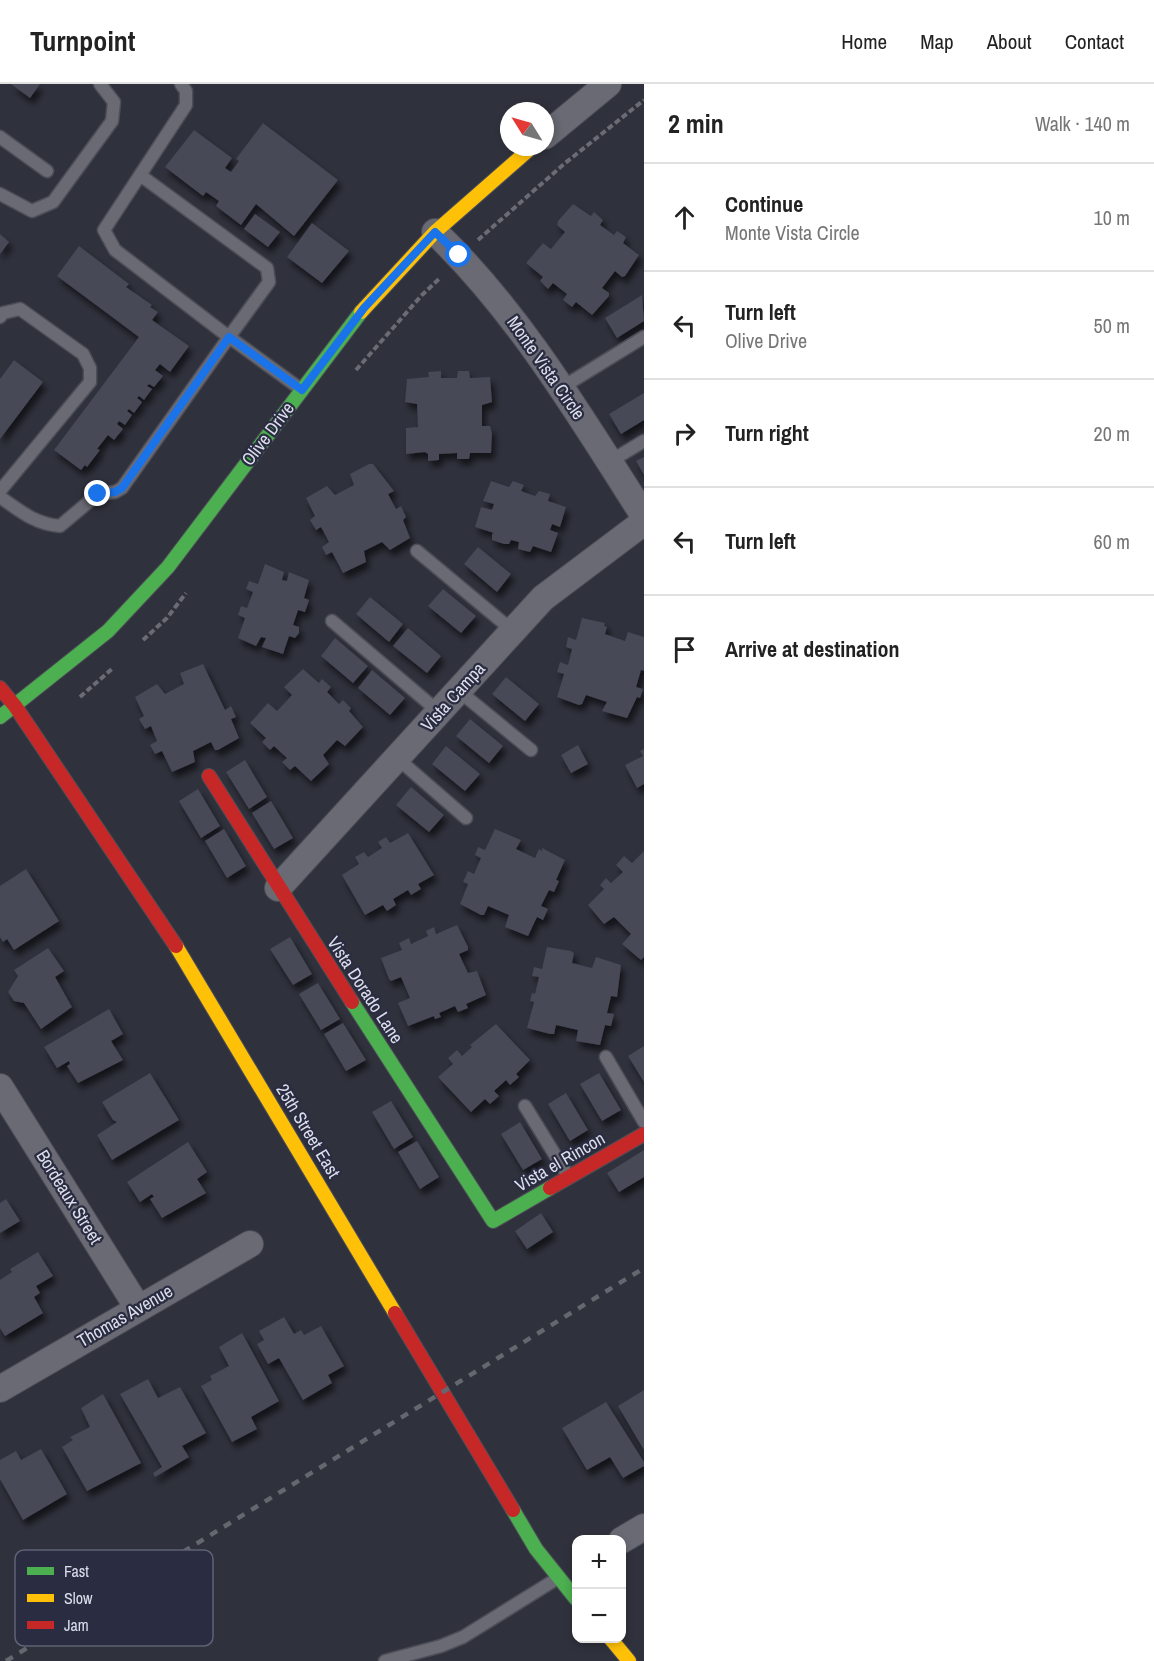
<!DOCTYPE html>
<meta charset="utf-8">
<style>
:root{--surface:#fff;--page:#f6f6f6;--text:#222;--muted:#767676;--line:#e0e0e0}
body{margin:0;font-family:"Archivo Narrow",sans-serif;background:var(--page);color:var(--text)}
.controls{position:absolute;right:18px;bottom:18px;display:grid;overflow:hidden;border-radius:12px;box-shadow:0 3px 9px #0003}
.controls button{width:54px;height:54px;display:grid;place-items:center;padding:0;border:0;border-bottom:2px solid var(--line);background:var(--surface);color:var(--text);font:30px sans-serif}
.compass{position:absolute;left:500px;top:18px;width:54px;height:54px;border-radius:50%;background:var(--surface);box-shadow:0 3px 9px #0003;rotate:307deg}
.stop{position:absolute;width:18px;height:18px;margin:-14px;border:4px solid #1a73e8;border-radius:50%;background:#fff}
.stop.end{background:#1a73e8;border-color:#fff;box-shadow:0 2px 6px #0008}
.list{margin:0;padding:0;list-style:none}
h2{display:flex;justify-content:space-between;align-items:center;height:78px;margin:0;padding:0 24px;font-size:26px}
h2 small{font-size:20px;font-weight:400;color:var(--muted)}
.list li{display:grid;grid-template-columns:39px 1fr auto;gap:18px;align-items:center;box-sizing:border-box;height:108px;padding:0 24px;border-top:2px solid var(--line)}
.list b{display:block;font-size:22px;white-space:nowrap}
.list p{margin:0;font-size:20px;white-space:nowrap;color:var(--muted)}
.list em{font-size:20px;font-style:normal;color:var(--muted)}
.icon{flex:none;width:33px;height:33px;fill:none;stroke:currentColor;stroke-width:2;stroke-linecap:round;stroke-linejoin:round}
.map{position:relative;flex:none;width:644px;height:1577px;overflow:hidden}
header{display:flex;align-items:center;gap:36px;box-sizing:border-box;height:84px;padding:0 30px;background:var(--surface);border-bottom:2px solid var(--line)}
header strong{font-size:28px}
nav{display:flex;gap:33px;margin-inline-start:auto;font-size:21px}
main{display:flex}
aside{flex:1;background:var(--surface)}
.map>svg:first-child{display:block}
.building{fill:#464856;filter:url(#shadow)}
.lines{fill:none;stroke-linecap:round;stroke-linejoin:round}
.lane-casing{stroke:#4c4d57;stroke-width:15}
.street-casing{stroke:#4c4d57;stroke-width:28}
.fast-casing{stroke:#4c4d57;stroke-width:16}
.slow-casing{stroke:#4c4d57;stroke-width:16}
.jam-casing{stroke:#4c4d57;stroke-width:16}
.path{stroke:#6a6b73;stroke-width:4;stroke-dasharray:6 3;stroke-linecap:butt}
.lane{stroke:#696a73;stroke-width:12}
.street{stroke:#696a73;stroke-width:26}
.fast{stroke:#4caf50;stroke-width:14}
.slow{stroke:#ffc107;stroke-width:14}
.jam{stroke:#c62828;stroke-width:14}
.rail{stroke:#65676f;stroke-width:4.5;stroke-dasharray:8 8;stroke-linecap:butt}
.route{stroke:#1a73e8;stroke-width:8}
.labels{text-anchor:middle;stroke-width:4.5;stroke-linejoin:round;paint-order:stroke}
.street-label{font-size:18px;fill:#dcdeeb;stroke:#2a2d41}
.key{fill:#2a2d41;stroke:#5f6274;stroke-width:1.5}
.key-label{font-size:16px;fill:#dcdeeb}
</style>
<header>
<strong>Turnpoint</strong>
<nav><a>Home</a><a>Map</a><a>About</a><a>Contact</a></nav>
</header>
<main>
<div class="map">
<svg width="644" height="1577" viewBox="0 0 644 1577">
<defs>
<filter id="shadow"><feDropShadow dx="3.5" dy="6" stdDeviation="3" flood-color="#0009"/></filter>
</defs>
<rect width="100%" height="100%" fill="#2f313c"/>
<path class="building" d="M11,0H40L30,14Z
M263,39L338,96L294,152L256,120L241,141L216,122L219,117L206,108L203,112L165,83L194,46L232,74L225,84L231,88L239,77L236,75Z
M573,120L591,132L594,128L603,136L600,141L614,151L617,147L626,153L623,159L639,171L625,192L622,193L615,187L602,204L609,209V212L592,231L576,218L572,223L563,216L567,210L553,199L548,205L540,197L543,193L526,179L543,159L551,165L565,148L557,141L558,137Z
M255,130L280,148L268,163L244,145Z
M312,139L349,167L322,199L287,173Z
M0,150L9,158L0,170Z
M79,162L129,200L126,203L152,221L150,223L158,228L152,236L189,262L170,288L160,280L155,286L163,292L154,303L149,300L147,302L152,305L144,316L139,312L137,314L142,318L134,329L129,325L127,327L132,331L125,341L119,337L117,340L123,345L114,356L108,351L97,365L100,366L87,383L85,381L81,386L54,366L139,253L57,192Z
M642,211L644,237L617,254L605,234Z
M14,276L43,298L0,355V295Z
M441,287V294H457L458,287H469L470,294L490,293L492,318L482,321V342H490L492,349L491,369H470L469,375H457V369L439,370V376L428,377V370L425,368L406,370V344L418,343L417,320L405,318L407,295L429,293L428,288Z
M644,309V336L621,350L609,330Z
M644,373V391L636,377Z
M369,380H373L394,407L388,410L396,425L401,422L406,433L403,436L410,454L390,466L382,458L364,467L366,478L343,489L332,468L326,471L322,463L329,458L321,443L316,446L310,436L315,432L306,414L327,402L335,411L354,401L350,390Z
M491,397L509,403L513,397L524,401L521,407L535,412L539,407L550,410L548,417L566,423L560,443L552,440L550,446L558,449L551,468L533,462L530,468L518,465L519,458L511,456L509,460H504L492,456V450L494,449L475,443L481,423L492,426L494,420L483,417Z
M478,463L511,490L497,508L464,480Z
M265,480L284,488L282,496L287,497L289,488L309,496L304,514L309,516L305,528L298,526L293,541L299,543V549L295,554L289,552L283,570L262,563L266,554L261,553L256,562L238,554L245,534L238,531L241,522L247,524L253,508L246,505L249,497L258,500Z
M443,505L476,532L461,549L428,522Z
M370,513L403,540L389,558L356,530Z
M582,534L605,539L604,542L607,543L605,550L625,557L628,548L644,553V587L641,586L636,603L643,605L640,614L637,613L627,634L602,627L607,618L586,611L582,620L579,621L557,613L564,590L557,588L560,578L568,581L572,565L566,563L568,553L576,556Z
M408,544L441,572L427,589L393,562Z
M335,554L368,582L353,599L321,572Z
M203,580L225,626L231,622L236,633L231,635L239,654L218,666H215L211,658L193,667L195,678L172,688L162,667L155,670L150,661L157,657L151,642L145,645L139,635L144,632L135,613L157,600L165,610L184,600L180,589Z
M303,585L319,599L322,595L331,603L327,608L339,620L343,616L351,624L349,627L363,643L345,662L337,656L323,671L329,680L311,697L295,682L290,686L282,678L287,674L274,662L270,666L262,658L266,654L250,639L268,619L277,627L292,611L284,603Z
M372,586L405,614L390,631L358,604Z
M506,593L539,620L525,637L492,610Z
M470,635L503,662L489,679L456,652Z
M578,661L588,680L571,689L561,671Z
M446,662L480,690L465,707L432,680Z
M644,665V700L637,704L625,681L643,672L640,667Z
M245,676L267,713L249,725L226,688Z
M411,703L444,731L429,748L396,721Z
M198,705L220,742L201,754L179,717Z
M271,717L293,754L274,765L252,729Z
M224,745L246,782L227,794L205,757Z
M495,745L521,756L516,765L535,774L539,765L542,767V764L565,776L556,796L559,797L554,808L549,806L541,822L548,825L543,836L537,833L528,852L505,843L509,831L488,822L484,831H481L460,820L468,800L463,798L468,787L474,790L481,774L475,771L478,763L485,766Z
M408,749L434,791L418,800L421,805L411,811L408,806L393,815L396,821L387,827L383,821L365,831L342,791L359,780L355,773L364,768L368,773L382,764L378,758L386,753L390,759Z
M644,767V873L641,876L622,860L631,850L614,833L604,840L588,821L604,805L600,801L606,794L611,799L623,788L616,781L624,772L632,779Z
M26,785L59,837L14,866L7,855L3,858L0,853V802Z
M457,841L468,863V866L459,870L468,889L477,887L486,911L466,920L468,924L458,928L455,922L439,929L441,933L435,935L434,932L408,942L398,919L410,914L401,893L391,897L389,895L381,874L402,866L399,859L409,854L411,860L428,852L426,847L434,843L436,850Z
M290,853L312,890L293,901L270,865Z
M547,863L571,867L574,869L572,879L592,884L596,873L621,881L617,913L611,912L607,929L614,930L611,942L605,941L600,961L576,957L578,946L556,941L554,950H550L527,944L534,918L530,917L532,909L535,910L539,893L532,892L534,883L542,885Z
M48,864L64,887L55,893L72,923L41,945L24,919L14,917L8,908L18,892L14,886Z
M318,899L340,935L321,946L299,910Z
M109,925L123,950L111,957L123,976L78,999L67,982L70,980L69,977L57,984L44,963Z
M343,939L366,976L346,987L324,950Z
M496,940L530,976L516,990L519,993L510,1001L506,996L494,1007L499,1012L490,1020L485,1015L471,1028L438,993L453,980L448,974L457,966L462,972L472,963L470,961Z
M644,962V998L628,972Z
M150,989L179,1036L112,1076L97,1051L117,1038L113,1036L102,1018Z
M599,989L621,1026L602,1037L580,1000Z
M566,1009L588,1046L570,1057L548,1020Z
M391,1017L413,1053L394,1065L372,1028Z
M520,1038L542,1075L523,1086L501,1050Z
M417,1057L439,1093L420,1105L398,1068Z
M188,1058L207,1088L197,1095L206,1109L162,1134L150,1115L154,1113L152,1110L140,1118L127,1098Z
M644,1066V1093L619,1108L607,1089Z
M6,1115L20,1137L0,1149V1119Z
M541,1129L553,1148L527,1165L515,1147Z
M38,1168L53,1192L36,1202L40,1209L34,1213L43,1229L5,1252L0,1244V1196L12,1188L10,1185Z
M284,1233L294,1250L301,1246L304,1251L321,1242L344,1282L328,1291L332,1299L303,1316L279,1274L268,1280L257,1260L264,1256L259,1247Z
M242,1249L279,1317L251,1333L257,1345L232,1358L201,1302L212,1296L210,1292L229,1282L219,1263Z
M148,1295L158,1314L180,1303L206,1349L182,1362L189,1373L155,1393L153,1389L162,1383L120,1310Z
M644,1306V1366L618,1322Z
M103,1310L141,1379L87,1407L62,1363L73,1356L70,1353L90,1343L81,1324Z
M606,1318L644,1378V1382L623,1394L610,1373L587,1386L562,1344Z
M41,1365L67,1410L23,1436L0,1395V1376L16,1367L21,1376Z"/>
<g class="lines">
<defs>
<path id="lane" d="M0,53L47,87
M140,91L267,184L269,198L229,253L302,306
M0,110L32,127L53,118L112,37L114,18L100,0
M0,233L3,229L20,225L83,270L90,284V298L0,407
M561,304L644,253
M609,378L644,357
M0,413C20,427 35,440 60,442L98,410L115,408L122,404L229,253L115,166L104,146L186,21V7L181,0
M417,467L513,547
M332,537L439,628
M459,607L531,666
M397,674L466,734
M606,973L644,1038
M525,1022L568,1092
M385,1577L441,1562L463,1553L558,1494"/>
<path id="street" d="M545,52L608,0
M435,148C520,230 580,332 644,432
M278,804L543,514L644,438
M0,1003L138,1224
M0,1305L250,1160
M622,1456L644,1443"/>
<path id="fast" d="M0,633L108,547L168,483L361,228
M352,918L493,1137L550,1104
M513,1426L536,1465L576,1515"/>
<path id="slow" d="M361,228L435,148L532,63
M176,862L395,1229
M610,1554L629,1577"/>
<path id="jam" d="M0,604L15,622L176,862
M209,692L352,918
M550,1104L644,1050
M395,1229L513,1426"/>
</defs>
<use href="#lane" class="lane-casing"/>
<use href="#street" class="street-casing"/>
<use href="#fast" class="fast-casing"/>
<use href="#slow" class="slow-casing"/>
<use href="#jam" class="jam-casing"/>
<path class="path" d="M478,156L564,80L644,16
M356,286L422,211L441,193
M143,556L167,534L186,509
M80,613L113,584"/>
<use href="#lane" class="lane"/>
<use href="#street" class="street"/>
<use href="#fast" class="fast"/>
<use href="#slow" class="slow"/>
<use href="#jam" class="jam"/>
<path class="rail" d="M6,1577L644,1184"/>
</g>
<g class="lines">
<path class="route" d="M98,410L115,408L122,404L229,253L302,306L364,224L435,148L459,171"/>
</g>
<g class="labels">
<g class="street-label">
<text transform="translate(546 284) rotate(55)" y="6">Monte Vista Circle</text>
<text transform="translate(268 350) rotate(-53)" y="6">Olive Drive</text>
<text transform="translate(453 613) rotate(-48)" y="6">Vista Campa</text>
<text transform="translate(365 906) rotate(57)" y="6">Vista Dorado Lane</text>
<text transform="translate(308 1047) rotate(59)" y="6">25th Street East</text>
<text transform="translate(560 1078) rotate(-30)" y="6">Vista el Rincon</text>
<text transform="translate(69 1113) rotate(58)" y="6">Bordeaux Street</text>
<text transform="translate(125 1232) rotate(-30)" y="6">Thomas Avenue</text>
</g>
</g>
<rect x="15" y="1466" width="198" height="96" rx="9" class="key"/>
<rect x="27" y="1483" width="27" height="8" fill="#4caf50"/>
<rect x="27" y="1510" width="27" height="8" fill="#ffc107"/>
<rect x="27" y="1537" width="27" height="8" fill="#c62828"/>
<g class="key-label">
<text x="64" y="1493">Fast</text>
<text x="64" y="1520">Slow</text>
<text x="64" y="1547">Jam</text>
</g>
</svg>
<div class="controls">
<button>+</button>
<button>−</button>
</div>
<svg class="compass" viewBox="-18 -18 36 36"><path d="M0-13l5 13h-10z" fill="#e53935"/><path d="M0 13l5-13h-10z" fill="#767676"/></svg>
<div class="stop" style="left:459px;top:171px"></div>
<div class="stop end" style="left:98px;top:410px"></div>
</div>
<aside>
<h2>2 min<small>Walk · 140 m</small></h2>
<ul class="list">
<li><svg class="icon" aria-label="ahead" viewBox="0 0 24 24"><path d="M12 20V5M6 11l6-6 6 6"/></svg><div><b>Continue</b><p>Monte Vista Circle</p></div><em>10 m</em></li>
<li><svg class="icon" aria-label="left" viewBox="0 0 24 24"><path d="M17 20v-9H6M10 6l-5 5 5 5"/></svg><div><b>Turn left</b><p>Olive Drive</p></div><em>50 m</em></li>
<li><svg class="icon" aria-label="right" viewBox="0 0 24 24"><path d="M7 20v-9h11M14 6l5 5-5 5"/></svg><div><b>Turn right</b></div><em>20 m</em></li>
<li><svg class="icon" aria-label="left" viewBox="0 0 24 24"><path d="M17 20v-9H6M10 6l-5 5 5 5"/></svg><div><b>Turn left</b></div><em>60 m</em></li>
<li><svg class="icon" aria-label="arrive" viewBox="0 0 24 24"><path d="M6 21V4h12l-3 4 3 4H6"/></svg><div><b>Arrive at destination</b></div></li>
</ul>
</aside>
</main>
